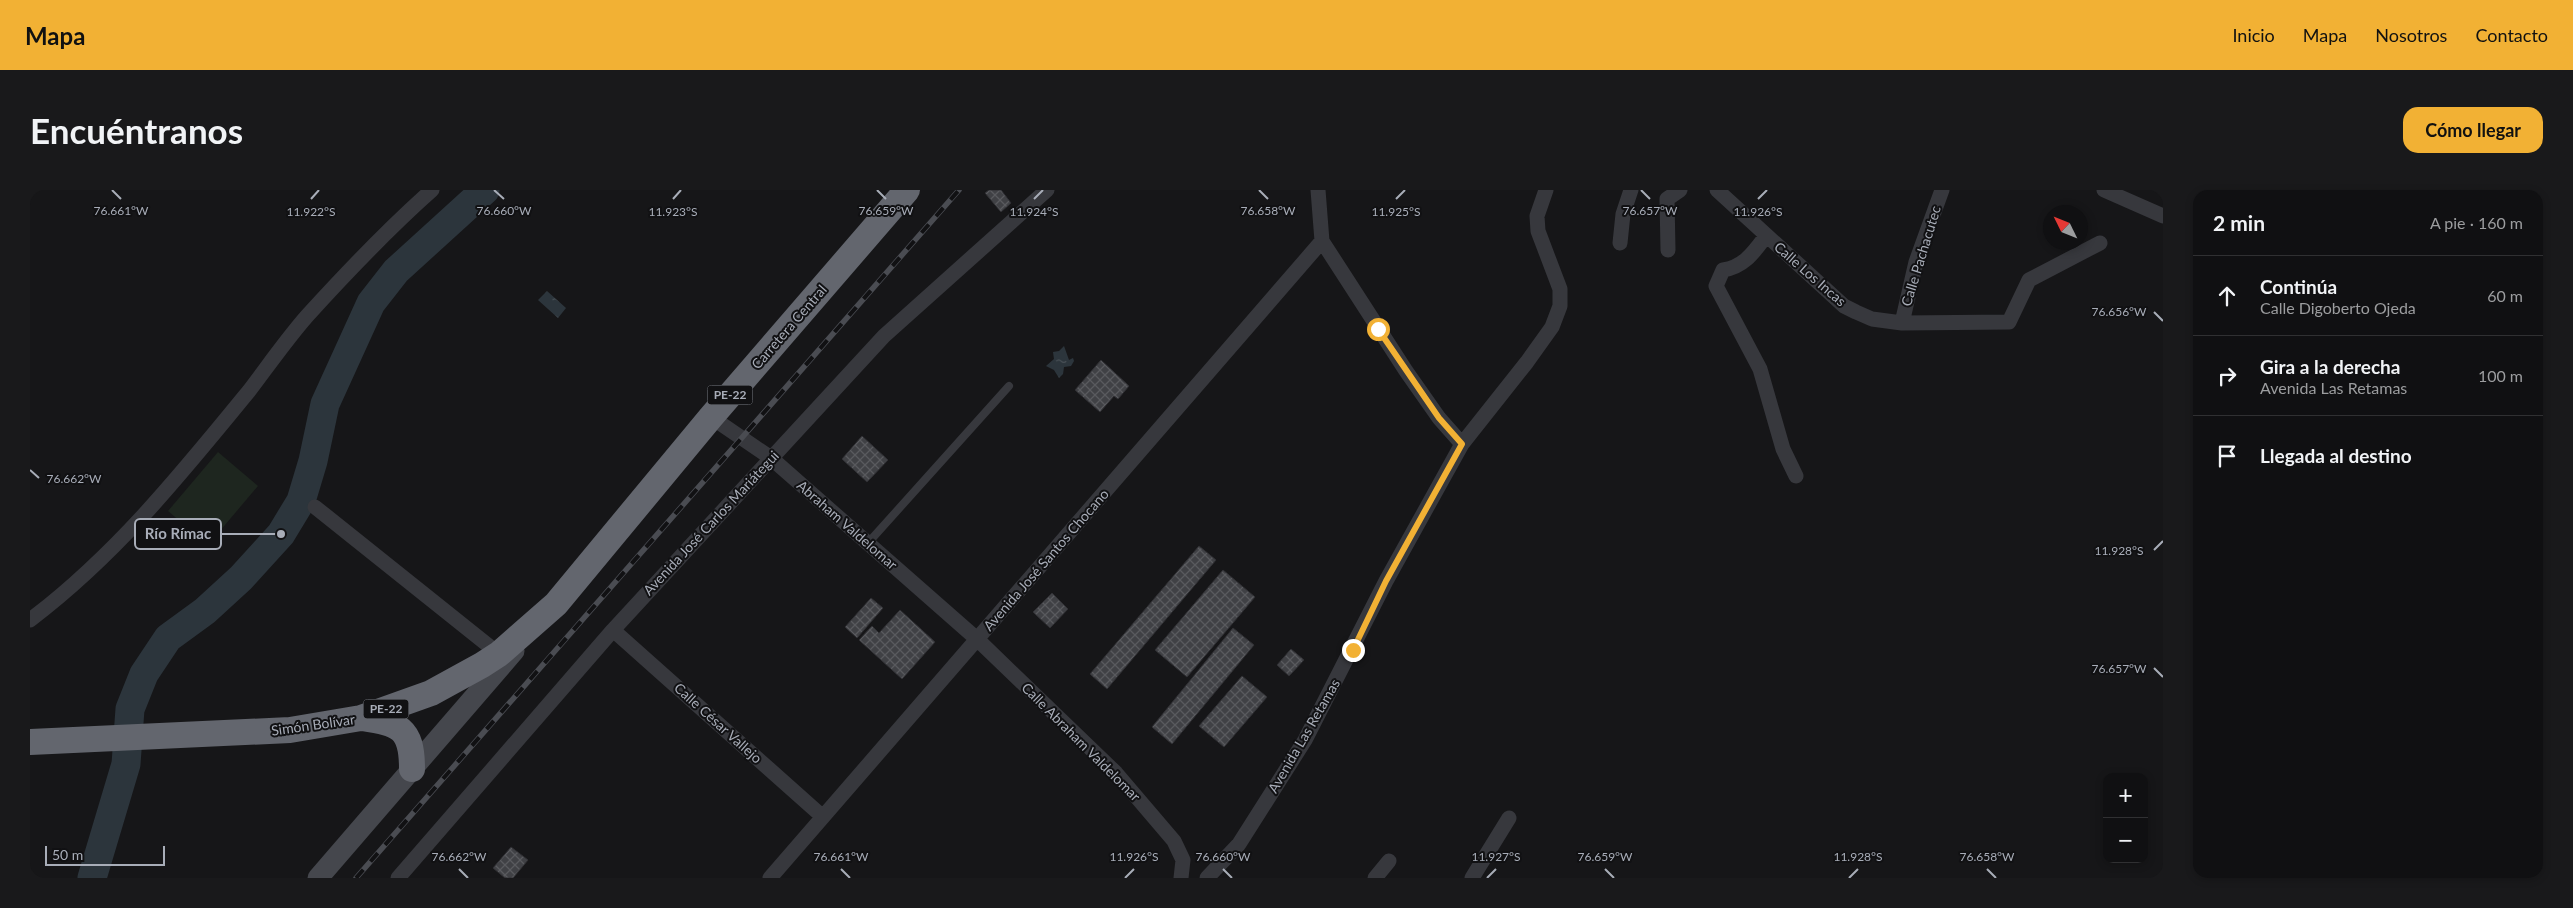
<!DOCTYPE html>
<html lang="es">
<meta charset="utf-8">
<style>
:root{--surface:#101012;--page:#19191b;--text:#f1f3f6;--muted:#9c9d9f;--line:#303032;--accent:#f2b134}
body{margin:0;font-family:Lato,sans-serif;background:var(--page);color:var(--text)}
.controls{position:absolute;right:15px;bottom:15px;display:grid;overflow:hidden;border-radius:10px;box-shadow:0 2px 8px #0003}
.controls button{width:45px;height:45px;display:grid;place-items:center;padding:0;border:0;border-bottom:1px solid var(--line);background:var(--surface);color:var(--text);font:25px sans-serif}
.compass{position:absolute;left:2013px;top:15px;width:45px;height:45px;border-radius:50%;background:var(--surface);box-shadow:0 2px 8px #0003;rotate:313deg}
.scale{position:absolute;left:15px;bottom:12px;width:120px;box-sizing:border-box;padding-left:5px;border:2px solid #a8adb8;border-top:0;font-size:14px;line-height:18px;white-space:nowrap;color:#a8adb8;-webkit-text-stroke:4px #111113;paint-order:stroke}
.stop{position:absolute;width:15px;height:15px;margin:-11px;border:4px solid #f2b134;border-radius:50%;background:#fff}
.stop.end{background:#f2b134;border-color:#fff;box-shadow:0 1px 5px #0008}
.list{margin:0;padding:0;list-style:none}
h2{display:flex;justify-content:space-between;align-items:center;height:65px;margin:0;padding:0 20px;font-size:21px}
h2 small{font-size:16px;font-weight:400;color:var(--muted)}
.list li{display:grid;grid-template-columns:32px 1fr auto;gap:15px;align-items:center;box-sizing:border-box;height:80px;padding:0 20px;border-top:1px solid var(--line)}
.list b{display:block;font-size:19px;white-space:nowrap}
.list p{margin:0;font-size:16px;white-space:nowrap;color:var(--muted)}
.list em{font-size:16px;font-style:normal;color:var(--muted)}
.icon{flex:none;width:28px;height:28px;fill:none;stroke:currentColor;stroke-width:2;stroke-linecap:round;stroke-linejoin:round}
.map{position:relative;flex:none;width:2133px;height:688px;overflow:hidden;border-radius:15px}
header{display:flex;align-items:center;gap:30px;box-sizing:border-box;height:70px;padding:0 25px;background:var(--accent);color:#111}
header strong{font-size:24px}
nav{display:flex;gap:28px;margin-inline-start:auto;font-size:18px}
.intro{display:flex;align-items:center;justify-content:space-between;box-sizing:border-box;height:120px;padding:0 30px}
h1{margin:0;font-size:35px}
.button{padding:12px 22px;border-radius:15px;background:var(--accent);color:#111;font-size:18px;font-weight:700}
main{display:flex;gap:30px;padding:0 30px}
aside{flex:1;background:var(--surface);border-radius:15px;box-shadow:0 2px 8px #0003}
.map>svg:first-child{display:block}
.garden{fill:#1e261f}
.water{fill:url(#water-ripples)}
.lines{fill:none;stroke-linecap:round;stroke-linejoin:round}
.river{stroke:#2c353c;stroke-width:29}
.building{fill:url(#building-cross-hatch);stroke:#303034}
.lane{stroke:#37383d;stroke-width:8}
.street{stroke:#37383d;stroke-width:15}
.secondary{stroke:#45474d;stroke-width:21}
.highway{stroke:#63666e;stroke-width:26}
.rail-casing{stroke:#4a4c52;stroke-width:5.5}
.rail{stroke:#111113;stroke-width:4;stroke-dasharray:11;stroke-linecap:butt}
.route{stroke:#f2b134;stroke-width:6}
.ticks{fill:none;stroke:#a8adb8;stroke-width:2}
.labels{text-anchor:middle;stroke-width:4;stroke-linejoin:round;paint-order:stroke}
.shield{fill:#111113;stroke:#7b7e86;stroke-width:1}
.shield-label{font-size:12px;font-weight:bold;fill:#a8adb8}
.street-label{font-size:14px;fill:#a8adb8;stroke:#111113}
.ticks-label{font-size:12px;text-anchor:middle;fill:#a8adb8;stroke:#111113;stroke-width:4;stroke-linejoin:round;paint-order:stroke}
.leader{fill:none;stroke:#a8adb8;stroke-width:2}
.callout-dot{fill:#a8adb8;stroke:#111113;stroke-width:2}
.callout{fill:#111113;stroke:#a8adb8;stroke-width:2}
.callout-label{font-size:15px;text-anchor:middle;font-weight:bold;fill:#a8adb8}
</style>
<header>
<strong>Mapa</strong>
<nav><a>Inicio</a><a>Mapa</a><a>Nosotros</a><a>Contacto</a></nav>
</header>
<div class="intro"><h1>Encuéntranos</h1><a class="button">Cómo llegar</a></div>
<main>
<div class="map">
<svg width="2133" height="688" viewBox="0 0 2133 688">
<defs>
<pattern id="water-ripples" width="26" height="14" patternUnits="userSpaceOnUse" patternTransform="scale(1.25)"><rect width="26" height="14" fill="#2c353c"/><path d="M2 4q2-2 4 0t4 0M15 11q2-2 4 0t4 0" fill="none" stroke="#485056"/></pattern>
<pattern id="building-cross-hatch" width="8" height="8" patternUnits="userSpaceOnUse" patternTransform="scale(1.25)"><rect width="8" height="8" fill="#404145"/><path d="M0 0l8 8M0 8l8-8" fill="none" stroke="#595a5e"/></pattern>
</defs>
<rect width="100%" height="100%" fill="#161618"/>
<path class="garden" d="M188,262L228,296L178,355L138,321Z"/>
<path class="water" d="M517,101L536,118L528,128L508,110Z
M1034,156L1039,170L1043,168L1044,171L1041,176L1034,177L1033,184L1029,188L1024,180L1016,176L1024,169L1023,162L1029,161Z"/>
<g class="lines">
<path class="river" d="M62,688L96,574L100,519L114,484L138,448L175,421L211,388L251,344L271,311L283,271L295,214L341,113L366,81L455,0"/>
</g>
<path class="building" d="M959,0H971L981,13L971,22L955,3Z
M1071,170L1099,196L1088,209L1084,206L1070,222L1045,200Z
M832,246L858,270L837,292L812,269Z
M1169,356L1186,370L1077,499L1060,484Z
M1193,380L1225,407L1157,487L1125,460Z
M1022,403L1038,419L1020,438L1003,422Z
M841,408L853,418L827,448L815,437Z
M870,420L905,452L872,489L829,450L842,436L849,443Z
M1203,438L1224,455L1142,554L1122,537Z
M1261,459L1274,470L1259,486L1247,475Z
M1212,486L1237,507L1194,557L1169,536Z
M481,657L498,670L483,688H475L463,678Z"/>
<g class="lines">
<path class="lane" d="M838,353L979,196"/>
<path class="street" d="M1288,0L1292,51L1376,181L1409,228L1432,254
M1687,0L1814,116L1826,122L1842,129L1872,133L1979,132L1999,90L2070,53
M2074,0L2133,26
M1736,46C1724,62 1714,77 1693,80L1686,96L1730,179L1753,259L1766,286
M1590,53L1593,24L1601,0
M1638,60L1637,9L1650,0
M1872,133L1886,72L1912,0
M681,227L741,268L948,450L1086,583L1144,651L1153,670L1151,688
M285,317L469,464
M0,430C85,366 152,283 219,201C238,176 256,150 277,126C317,82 358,39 402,0
M583,440L793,627
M368,688L583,440L854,146L1017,0
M740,688L1292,51
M1177,688L1209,654L1275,550L1356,391L1432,254L1497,172L1522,137L1530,116V99L1508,41L1507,26L1516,0
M1345,688L1359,671
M1442,688L1479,628"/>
<path class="secondary" d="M288,688L484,461"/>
<path class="highway" d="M332,528C369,534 382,537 382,579
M0,552L260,540L331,528L401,503L452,475L469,464L526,414L681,227L877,0"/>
<defs>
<path id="rail" d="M326,688L929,0"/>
</defs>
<use href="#rail" class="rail-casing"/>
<use href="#rail" class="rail"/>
</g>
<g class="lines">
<path class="route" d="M1323,460L1356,391L1432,254L1409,228L1348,139"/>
</g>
<path class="ticks" d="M82,0L91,9M464,0L474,9M847,0L856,9M1229,0L1238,9M1611,0L1620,9M281,9L289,0M643,9L651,0M1004,9L1013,0M1366,9L1375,0M1728,9L1737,0M2124,122L2133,131M0,280L9,288M2124,360L2133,351M2124,478L2133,487M429,679L438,688M811,679L820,688M1193,679L1202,688M1575,679L1584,688M1957,679L1966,688M1095,688L1104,679M1457,688L1466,679M1819,688L1828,679"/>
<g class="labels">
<g class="shield">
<rect x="677.5" y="195.5" width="45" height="19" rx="4"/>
<rect x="333.5" y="509.5" width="45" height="19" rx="4"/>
</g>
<g class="shield-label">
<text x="700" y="209">PE-22</text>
<text x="356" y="523">PE-22</text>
</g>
<g class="street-label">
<text transform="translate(1891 66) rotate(-73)" y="5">Calle Pachacutec</text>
<text transform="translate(1780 84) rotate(41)" y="5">Calle Los Incas</text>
<text transform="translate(759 137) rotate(-49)" y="5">Carretera Central</text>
<text transform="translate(681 333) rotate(-47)" y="5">Avenida José Carlos Mariátegui</text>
<text transform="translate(817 335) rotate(41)" y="5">Abraham Valdelomar</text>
<text transform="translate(1016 370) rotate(-49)" y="5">Avenida José Santos Chocano</text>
<text transform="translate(688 533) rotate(42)" y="5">Calle César Vallejo</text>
<text transform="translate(283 535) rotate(-8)" y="5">Simón Bolívar</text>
<text transform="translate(1274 546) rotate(-60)" y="5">Avenida Las Retamas</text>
<text transform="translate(1051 552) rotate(45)" y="5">Calle Abraham Valdelomar</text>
</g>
</g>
<g class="ticks-label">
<text x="91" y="25">76.661°W</text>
<text x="474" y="25">76.660°W</text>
<text x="856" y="25">76.659°W</text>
<text x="1238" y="25">76.658°W</text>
<text x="1620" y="25">76.657°W</text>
<text x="281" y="26">11.922°S</text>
<text x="643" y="26">11.923°S</text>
<text x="1004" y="26">11.924°S</text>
<text x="1366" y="26">11.925°S</text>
<text x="1728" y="26">11.926°S</text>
<text x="2089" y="126">76.656°W</text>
<text x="44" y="293">76.662°W</text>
<text x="2089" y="365">11.928°S</text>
<text x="2089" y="483">76.657°W</text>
<text x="1104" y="671">11.926°S</text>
<text x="1466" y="671">11.927°S</text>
<text x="1828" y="671">11.928°S</text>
<text x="429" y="671">76.662°W</text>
<text x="811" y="671">76.661°W</text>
<text x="1193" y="671">76.660°W</text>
<text x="1575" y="671">76.659°W</text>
<text x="1957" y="671">76.658°W</text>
</g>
<path class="leader" d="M251 344L191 344"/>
<circle class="callout-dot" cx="251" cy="344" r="5"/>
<rect class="callout" x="105" y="329" width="86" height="30" rx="5"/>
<g class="callout-label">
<text x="148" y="349">Río Rímac</text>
</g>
</svg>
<div class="controls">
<button>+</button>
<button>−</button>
</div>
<svg class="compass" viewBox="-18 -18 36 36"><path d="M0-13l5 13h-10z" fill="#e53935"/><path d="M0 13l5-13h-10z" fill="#9c9d9f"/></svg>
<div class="scale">50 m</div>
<div class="stop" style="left:1348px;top:139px"></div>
<div class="stop end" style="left:1323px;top:460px"></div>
</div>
<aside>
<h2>2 min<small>A pie · 160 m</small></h2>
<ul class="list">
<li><svg class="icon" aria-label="ahead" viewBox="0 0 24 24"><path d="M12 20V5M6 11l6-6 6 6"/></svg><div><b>Continúa</b><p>Calle Digoberto Ojeda</p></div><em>60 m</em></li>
<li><svg class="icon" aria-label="right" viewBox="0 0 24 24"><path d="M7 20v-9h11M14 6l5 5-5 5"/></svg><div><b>Gira a la derecha</b><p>Avenida Las Retamas</p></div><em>100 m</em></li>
<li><svg class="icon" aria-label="arrive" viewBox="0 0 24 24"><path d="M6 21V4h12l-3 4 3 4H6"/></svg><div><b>Llegada al destino</b></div></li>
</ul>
</aside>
</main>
